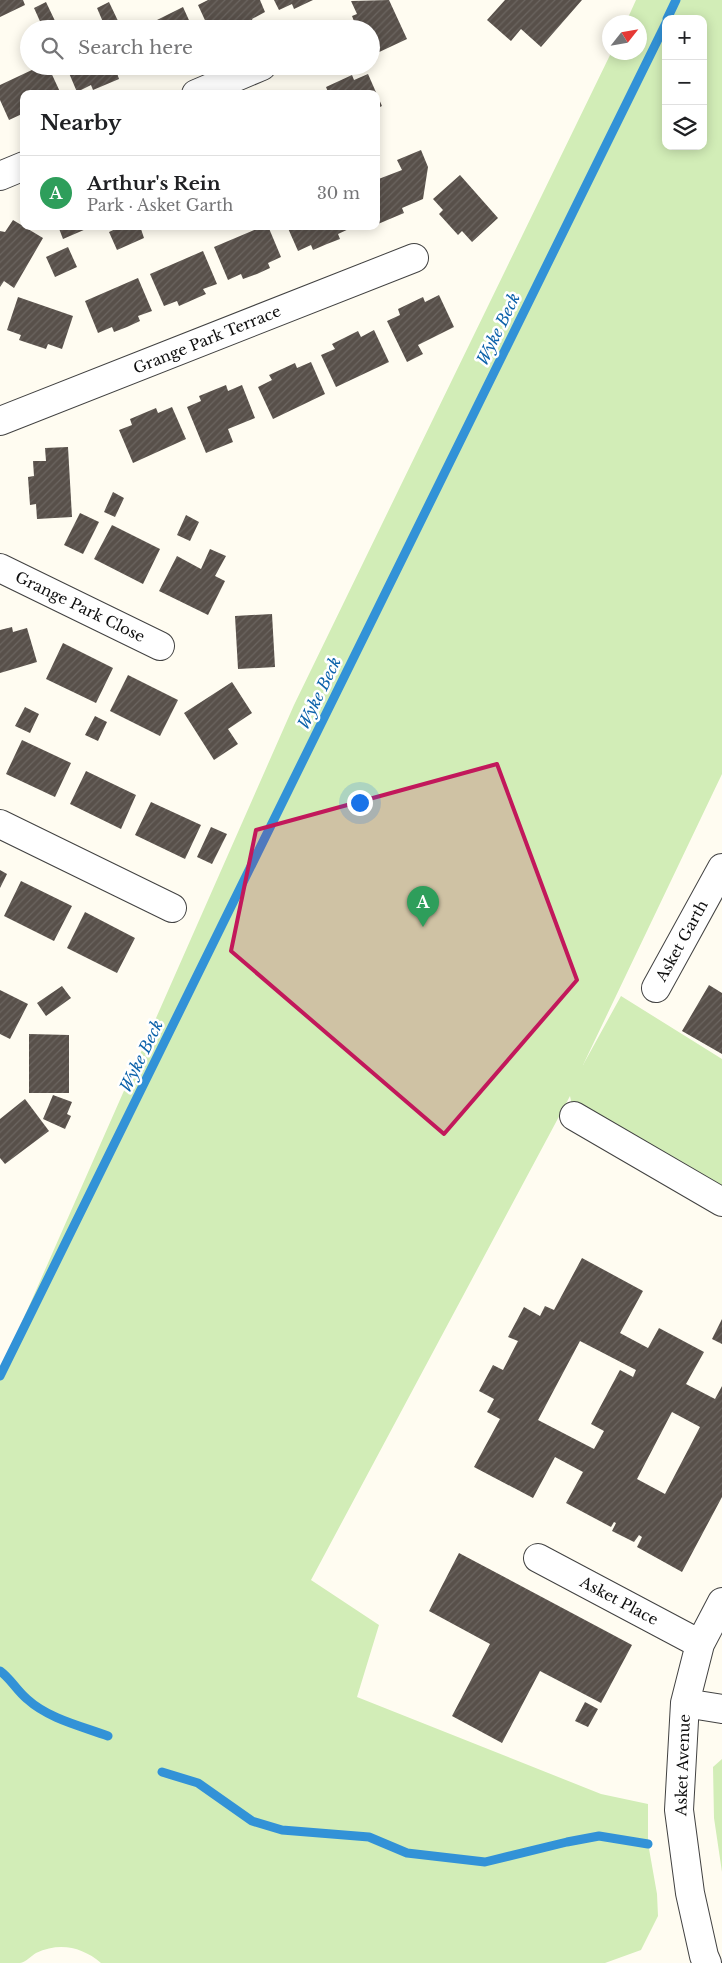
<!DOCTYPE html>
<meta charset="utf-8">
<style>
:root{--surface:#fff;--page:#f2f2f2;--text:#202124;--muted:#757577;--line:#e0e0e0;--accent:#d93025}
body{margin:0;font-family:"Libre Baskerville",serif;background:var(--page);color:var(--text)}
.controls{position:absolute;right:15px;top:15px;display:grid;overflow:hidden;border-radius:10px;box-shadow:0 2px 12px #0003}
.controls button{width:45px;height:45px;display:grid;place-items:center;padding:0;border:0;border-bottom:1px solid var(--line);background:var(--surface);color:var(--text);font:25px sans-serif}
.compass{position:absolute;left:602px;top:15px;width:45px;height:45px;border-radius:50%;background:var(--surface);box-shadow:0 2px 12px #0003;rotate:59deg}
.you{position:absolute;left:359px;top:802px;width:18px;height:18px;margin:-12px;border:4px solid #fff;border-radius:50%;background:#1a73e8;box-shadow:0 0 0 8px #1a73e833}
.badge{display:grid;place-items:center;width:32px;height:32px;border-radius:50%;background:var(--accent);color:#fff;font-size:16px;font-weight:700}
.pin{position:absolute;translate:-50% -41px;filter:drop-shadow(0 1px 2px #0008)}
.pin::after{content:'';position:absolute;top:26px;width:18px;height:15px;background:inherit;clip-path:polygon(0 0,100% 0,50% 100%)}
.list{margin:0;padding:0;list-style:none}
h2{display:flex;justify-content:space-between;align-items:center;height:65px;margin:0;padding:0 20px;font-size:21px}
h2 small{font-size:16px;font-weight:400;color:var(--muted)}
.list li{display:grid;grid-template-columns:32px 1fr auto;gap:15px;align-items:center;box-sizing:border-box;height:75px;padding:0 20px;border-top:1px solid var(--line)}
.list b{display:block;font-size:19px;white-space:nowrap}
.list p{margin:0;font-size:16px;white-space:nowrap;color:var(--muted)}
.list em{font-size:16px;font-style:normal;color:var(--muted)}
.icon{flex:none;width:28px;height:28px;fill:none;stroke:currentColor;stroke-width:2;stroke-linecap:round;stroke-linejoin:round}
.map{position:relative;flex:none;width:722px;height:1963px;overflow:hidden}
.search{position:absolute;background:var(--surface);box-shadow:0 2px 12px #0003;left:20px;top:20px;width:360px;height:55px;display:flex;align-items:center;gap:12px;box-sizing:border-box;padding:0 18px;border-radius:28px;color:var(--muted);font-size:19px}
.panel{position:absolute;background:var(--surface);box-shadow:0 2px 12px #0003;left:20px;top:90px;width:360px;height:140px;border-radius:10px}
.map>svg:first-child{display:block}
.grass{fill:#d2edb7;fill-rule:evenodd}
.lines{fill:none;stroke-linecap:round;stroke-linejoin:round}
.stream{stroke:#3292d7;stroke-width:9}
.building{fill:url(#building-hatch);fill-rule:evenodd}
.minor-casing{stroke:#424242;stroke-width:30}
.minor{stroke:#fff;stroke-width:28}
.marked{fill:#c2185b;fill-opacity:0.2;stroke:#c2185b;stroke-width:4;stroke-linejoin:round}
.labels{text-anchor:middle;stroke-width:5;stroke-linejoin:round;paint-order:stroke}
.street-label{font-size:15px;fill:#0f0f0f;stroke:#fff}
.water-label{font-size:16px;font-style:italic;fill:#0e63ab;stroke:#fff}
</style>
<div class="map">
<svg width="722" height="1963" viewBox="0 0 722 1963">
<defs>
<pattern id="building-hatch" width="6" height="6" patternUnits="userSpaceOnUse" patternTransform="scale(1.25)"><rect width="6" height="6" fill="#58504a"/><path d="M-1 1l2-2M0 6l6-6M5 7l2-2" fill="none" stroke="#6b6560"/></pattern>
</defs>
<rect width="100%" height="100%" fill="#fffcf1"/>
<path class="grass" d="M636,0H722V774L583,1065L621,996L722,1059V1202L574,1116L570,1096L311,1580L379,1625L357,1697L601,1794L648,1804V1843L657,1894L658,1916L641,1950L605,1963H101C82,1947 60,1942 36,1953C31,1956 26,1962 20,1963C14,1963 6,1963 0,1963V1372L294,705L611,53L640,52V22H626ZM666,19H703V146H666Z
M722,1759V1872L714,1818L713,1767Z"/>
<g class="lines">
<path class="stream" d="M667,19L676,0
M0,1376L666,23
M0,1671C11,1679 17,1691 27,1699C49,1719 81,1726 108,1736
M162,1772L198,1783L252,1821L282,1830L369,1837L407,1853L485,1862L567,1842L599,1836L648,1844"/>
</g>
<path class="building" d="M0,0H23L25,5L0,17Z
M208,0H260L265,12L252,19L254,24L243,29H209L198,5Z
M274,0H313L294,9L292,4L279,10Z
M389,0L407,39L375,54L371,46V29H357L352,16L357,14L351,1Z
M505,0H582L541,47L521,29L511,41L487,20Z
M46,2L56,23L43,28L34,8Z
M109,2L119,23L106,29L97,8Z
M183,7L193,29H138L157,20Z
M32,66H48L61,94H24V117L22,114L9,120L0,100V85L34,69Z
M66,66H132L117,73L119,79L93,90L91,85L77,92Z
M368,74L382,106L376,109V94H324L328,92L326,87L352,75L354,80Z
M421,150L428,167L423,199L402,208L404,213L378,224L376,180L402,170L397,160Z
M460,175L498,218L472,242L462,231L458,235L439,214L443,210L433,199Z
M13,220L43,238L14,288L4,281L0,287V231L5,232Z
M58,226H93L63,239Z
M122,226H140L144,238L117,250L109,232Z
M264,226H268L281,257L268,263L270,268L257,274L243,279L241,274L228,280L214,247Z
M287,226H350L351,228L338,234L340,239L327,244L313,250L311,245L298,251Z
M68,247L77,267L55,277L46,257Z
M203,251L217,284L203,289L206,294L179,306L177,301L164,306L150,274Z
M138,278L152,311L138,316L140,321L127,327L114,332L112,327L98,333L85,301Z
M439,295L454,327L418,345L423,354L407,362L387,321L400,315L398,309L423,297L425,302Z
M18,297L73,316L62,349L48,344L46,349L19,340L21,335L7,330Z
M374,330L389,362L336,387L321,355L335,349L332,344L358,331L361,337Z
M311,362L325,394L273,419L258,387L272,380L269,375L295,363L297,368Z
M226,385L228,391L242,385L255,418L228,429L233,442L206,453L187,407L201,401L199,396Z
M172,407L186,439L133,463L119,430L132,425L130,419L156,408L158,413Z
M68,447L72,517L37,519L36,504L30,505L28,477L34,476L33,461H46L45,448Z
M113,492L124,498L115,517L104,512Z
M80,513L99,522L83,554L64,545Z
M186,515L199,522L190,541L177,535Z
M112,525L160,549L143,584L94,559Z
M210,549L226,556L215,576L225,581L208,615L159,591L177,556L201,569Z
M272,614L275,667L238,669L235,616Z
M12,627L13,632L27,628L37,662L0,673V630Z
M63,643L113,668L96,703L46,679Z
M128,675L178,700L160,736L110,711Z
M232,682L252,713L228,729L238,744L214,760L184,713Z
M25,707L39,714L30,733L15,726Z
M95,716L107,722L98,741L85,735Z
M22,740L71,763L55,797L6,774Z
M86,771L136,795L121,829L70,804Z
M151,802L201,825L185,859L135,835Z
M211,827L227,834L212,864L197,857Z
M0,870L7,874L0,888Z
M21,881L72,906L54,941L4,916Z
M85,912L135,938L117,973L67,948Z
M709,985L722,993V1054L682,1031Z
M62,986L71,998L46,1016L37,1003Z
M0,990L28,1004L10,1039L0,1034Z
M29,1034L69,1035V1093H29Z
M53,1095L72,1102L67,1114L71,1116L65,1129L43,1119Z
M25,1099L49,1131L5,1164L0,1158V1119Z
M582,1258L643,1291L620,1333L648,1348L659,1328L704,1352L686,1384L715,1399L722,1386V1497L682,1572L637,1547L642,1537L639,1535L634,1542L612,1531L616,1523L614,1522L611,1527L566,1503L583,1472L555,1457L533,1498L474,1467L500,1419L487,1412L494,1399L479,1391L493,1365L503,1370L518,1341L508,1337L524,1307L540,1316L545,1306L554,1310ZM580,1341L636,1370L633,1377L620,1370L591,1424L604,1431L594,1449L538,1420ZM672,1412L700,1427L665,1494L637,1479Z
M722,1319V1344L712,1339Z
M459,1553L632,1645L601,1703L540,1671L502,1743L452,1716L490,1644L429,1611Z
M585,1702L598,1709L588,1727L575,1721Z"/>
<g class="lines">
<defs>
<path id="minor" d="M196,94L262,66
M0,176L24,166
M0,421L414,258
M0,568L160,646
M0,824L172,908
M656,988L722,868
M574,1116L722,1202
M538,1558L700,1644
M685,1703L722,1709
M707,1963L704,1956L690,1893L679,1810L685,1703L700,1644L722,1602"/>
</defs>
<use href="#minor" class="minor-casing"/>
<use href="#minor" class="minor"/>
</g>
<path class="marked" d="M497,764L577,980L444,1134L231,951L256,830Z"/>
<g class="labels">
<g class="street-label">
<text transform="translate(207 340) rotate(-22)" y="5">Grange Park Terrace</text>
<text transform="translate(80 607) rotate(26)" y="5">Grange Park Close</text>
<text transform="translate(682 941) rotate(-61)" y="5">Asket Garth</text>
<text transform="translate(619 1601) rotate(28)" y="5">Asket Place</text>
<text transform="translate(683 1765) rotate(-88)" y="5">Asket Avenue</text>
</g>
<g class="water-label">
<text transform="translate(498 329) rotate(-64)" y="6">Wyke Beck</text>
<text transform="translate(319 693) rotate(-64)" y="6">Wyke Beck</text>
<text transform="translate(141 1056) rotate(-64)" y="6">Wyke Beck</text>
</g>
</g>
</svg>
<div class="controls">
<button>+</button>
<button>−</button>
<button><svg class="icon" aria-label="layers" viewBox="0 0 24 24"><path d="M12 4l9 5-9 5-9-5zM3 14l9 5 9-5"/></svg></button>
</div>
<svg class="compass" viewBox="-18 -18 36 36"><path d="M0-13l5 13h-10z" fill="#e53935"/><path d="M0 13l5-13h-10z" fill="#757577"/></svg>
<div class="you"></div>
<div class="pin badge" style="left:423px;top:927px;background:#2e9e5b">A</div>
<div class="search"><svg class="icon" aria-label="search" viewBox="0 0 24 24"><circle cx="10" cy="10" r="6"/><path d="M15 15l6 6"/></svg>Search here</div>
<section class="panel">
<h2>Nearby<small></small></h2>
<ul class="list">
<li><span class="badge" style="background:#2e9e5b">A</span><div><b>Arthur's Rein</b><p>Park · Asket Garth</p></div><em>30 m</em></li>
</ul>
</section>
</div>
